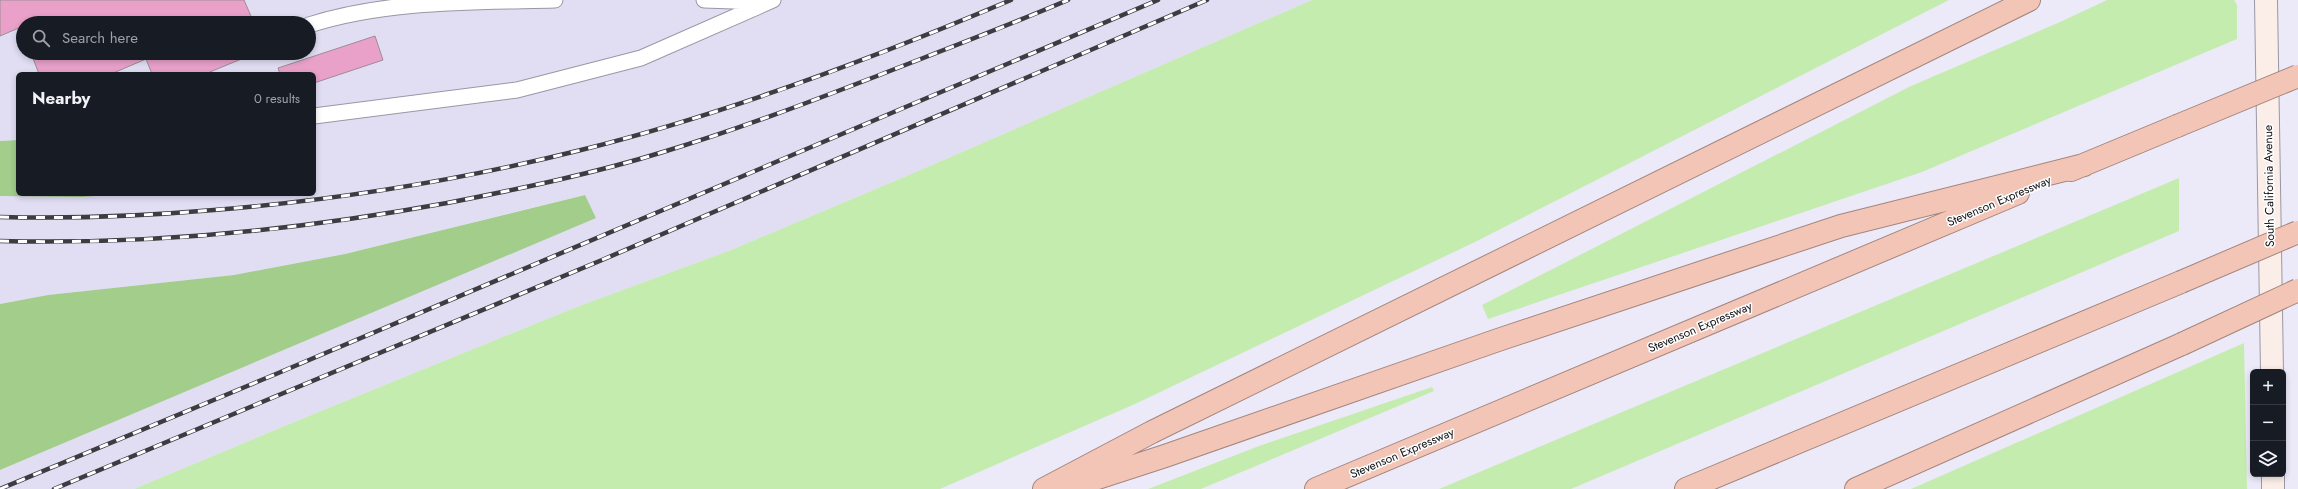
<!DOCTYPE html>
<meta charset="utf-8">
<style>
:root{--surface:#171b24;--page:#242831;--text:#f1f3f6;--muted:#9ea1a6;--line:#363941}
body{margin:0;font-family:Jost,sans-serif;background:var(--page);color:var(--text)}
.controls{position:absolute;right:12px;bottom:12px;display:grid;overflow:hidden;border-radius:6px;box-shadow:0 2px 6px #0003}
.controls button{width:36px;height:36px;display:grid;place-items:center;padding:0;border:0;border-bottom:1px solid var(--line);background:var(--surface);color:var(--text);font:20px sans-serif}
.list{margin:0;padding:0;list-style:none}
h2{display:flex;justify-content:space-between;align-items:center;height:52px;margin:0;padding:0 16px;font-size:17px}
h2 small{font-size:13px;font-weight:400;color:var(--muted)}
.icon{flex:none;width:22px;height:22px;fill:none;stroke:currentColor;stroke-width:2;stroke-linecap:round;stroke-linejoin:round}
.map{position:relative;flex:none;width:2298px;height:489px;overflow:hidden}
.search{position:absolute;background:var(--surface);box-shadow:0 2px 6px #0003;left:16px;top:16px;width:300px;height:44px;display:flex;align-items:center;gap:10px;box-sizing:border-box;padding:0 14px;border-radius:22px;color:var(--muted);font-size:15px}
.panel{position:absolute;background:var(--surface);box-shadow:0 2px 6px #0003;left:16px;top:72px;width:300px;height:124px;border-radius:6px}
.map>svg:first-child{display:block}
.built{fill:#e1def4;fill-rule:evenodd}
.green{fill:#c5ecaf}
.forest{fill:#a3cd8b}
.building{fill:#e9a1ca;stroke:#9b8d94}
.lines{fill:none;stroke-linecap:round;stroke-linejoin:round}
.service-casing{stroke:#9997a5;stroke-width:17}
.secondary-casing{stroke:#9997a5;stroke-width:24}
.motorway-casing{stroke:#a3857d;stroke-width:24}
.service{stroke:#fff;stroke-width:15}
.secondary{stroke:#fbeee9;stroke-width:22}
.motorway{stroke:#f3c5b6;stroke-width:22}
.rail-casing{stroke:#3c3c42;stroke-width:4.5}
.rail{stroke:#fff;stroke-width:3;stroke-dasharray:9;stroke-linecap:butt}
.motorway-bridge-casing{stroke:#a3857d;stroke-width:24;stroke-linecap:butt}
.motorway-bridge{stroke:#f3c5b6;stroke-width:22}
.labels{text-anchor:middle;stroke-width:3;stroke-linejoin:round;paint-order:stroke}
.street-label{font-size:12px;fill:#0f0f13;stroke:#fff}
</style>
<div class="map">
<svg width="2298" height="489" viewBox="0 0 2298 489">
<rect width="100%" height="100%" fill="#eceaf9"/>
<path class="built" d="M0,0H1312L916,172L731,250L574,308L299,420L134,489H0V470L596,217L584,195L345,254L234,275L48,295L0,304V196L314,194V74H18V140L0,141ZM23,23H309V53H23Z"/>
<path class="green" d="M1312,0H1949L1477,241L1135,404L940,489H134L299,420L574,308L731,250L916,172Z
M2107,0H2234L2237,5V39L1922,172L1488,319L1482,305L1911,86L2060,22Z
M2179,178V231L1571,489H1439Z
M2244,343L2247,489H1911Z
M1432,387L1434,391L1201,489H1148L1259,446Z"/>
<path class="forest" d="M18,140V194H125L81,197L0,196V141Z
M585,195L596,218L0,470V304L48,295L234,275L345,254Z"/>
<path class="building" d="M0,0H244L254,23H23V33L21,27L0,36Z
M375,36L383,60L314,83V74H280L278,68Z
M31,53H256L205,74H152L146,59L111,74H39Z"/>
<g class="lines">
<defs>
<path id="service" d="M704,0L764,2
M309,25C386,0 474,2 555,0
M314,116L517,90L641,58L773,0"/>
<path id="secondary" d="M2266,0L2272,372
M2273,489V474"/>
<path id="motorway" d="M2071,170L2177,126
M1070,487L1165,456L1498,340L1841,226L2084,165
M1044,489L1152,432L2029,0
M1316,489L2018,193
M1686,489L2181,282
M1856,489L2182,344"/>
</defs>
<use href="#service" class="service-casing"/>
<use href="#secondary" class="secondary-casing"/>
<use href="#motorway" class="motorway-casing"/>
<use href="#service" class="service"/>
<use href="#secondary" class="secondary"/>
<use href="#motorway" class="motorway"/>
<defs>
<path id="rail" d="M0,217C72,219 143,216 214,210C338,200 461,180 581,150C726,114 874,58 1011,0
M0,241C151,245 299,230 447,203C519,189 592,174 663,152C736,130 807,103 877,76C941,51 1005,27 1068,0
M0,489L276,374L1158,0
M54,489L602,260L1207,0"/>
</defs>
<use href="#rail" class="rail-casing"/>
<use href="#rail" class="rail"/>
<defs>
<path id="motorway-bridge" d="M2177,126L2298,76
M2181,282L2298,232
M2182,344L2298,290"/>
</defs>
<use href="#motorway-bridge" class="motorway-bridge-casing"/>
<use href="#motorway-bridge" class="motorway-bridge"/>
</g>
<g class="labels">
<g class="street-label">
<text transform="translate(2269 186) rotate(-91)" y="4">South California Avenue</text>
<text transform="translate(1999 201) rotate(-23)" y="4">Stevenson Expressway</text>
<text transform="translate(1700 327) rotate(-23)" y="4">Stevenson Expressway</text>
<text transform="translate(1402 453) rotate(-23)" y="4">Stevenson Expressway</text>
</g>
</g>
</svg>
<div class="controls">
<button>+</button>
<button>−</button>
<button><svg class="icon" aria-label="layers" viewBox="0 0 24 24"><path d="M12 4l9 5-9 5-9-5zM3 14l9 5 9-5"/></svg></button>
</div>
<div class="search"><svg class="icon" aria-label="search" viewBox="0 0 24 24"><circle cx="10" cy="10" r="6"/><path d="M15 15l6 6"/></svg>Search here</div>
<section class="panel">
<h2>Nearby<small>0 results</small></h2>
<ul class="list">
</ul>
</section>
</div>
